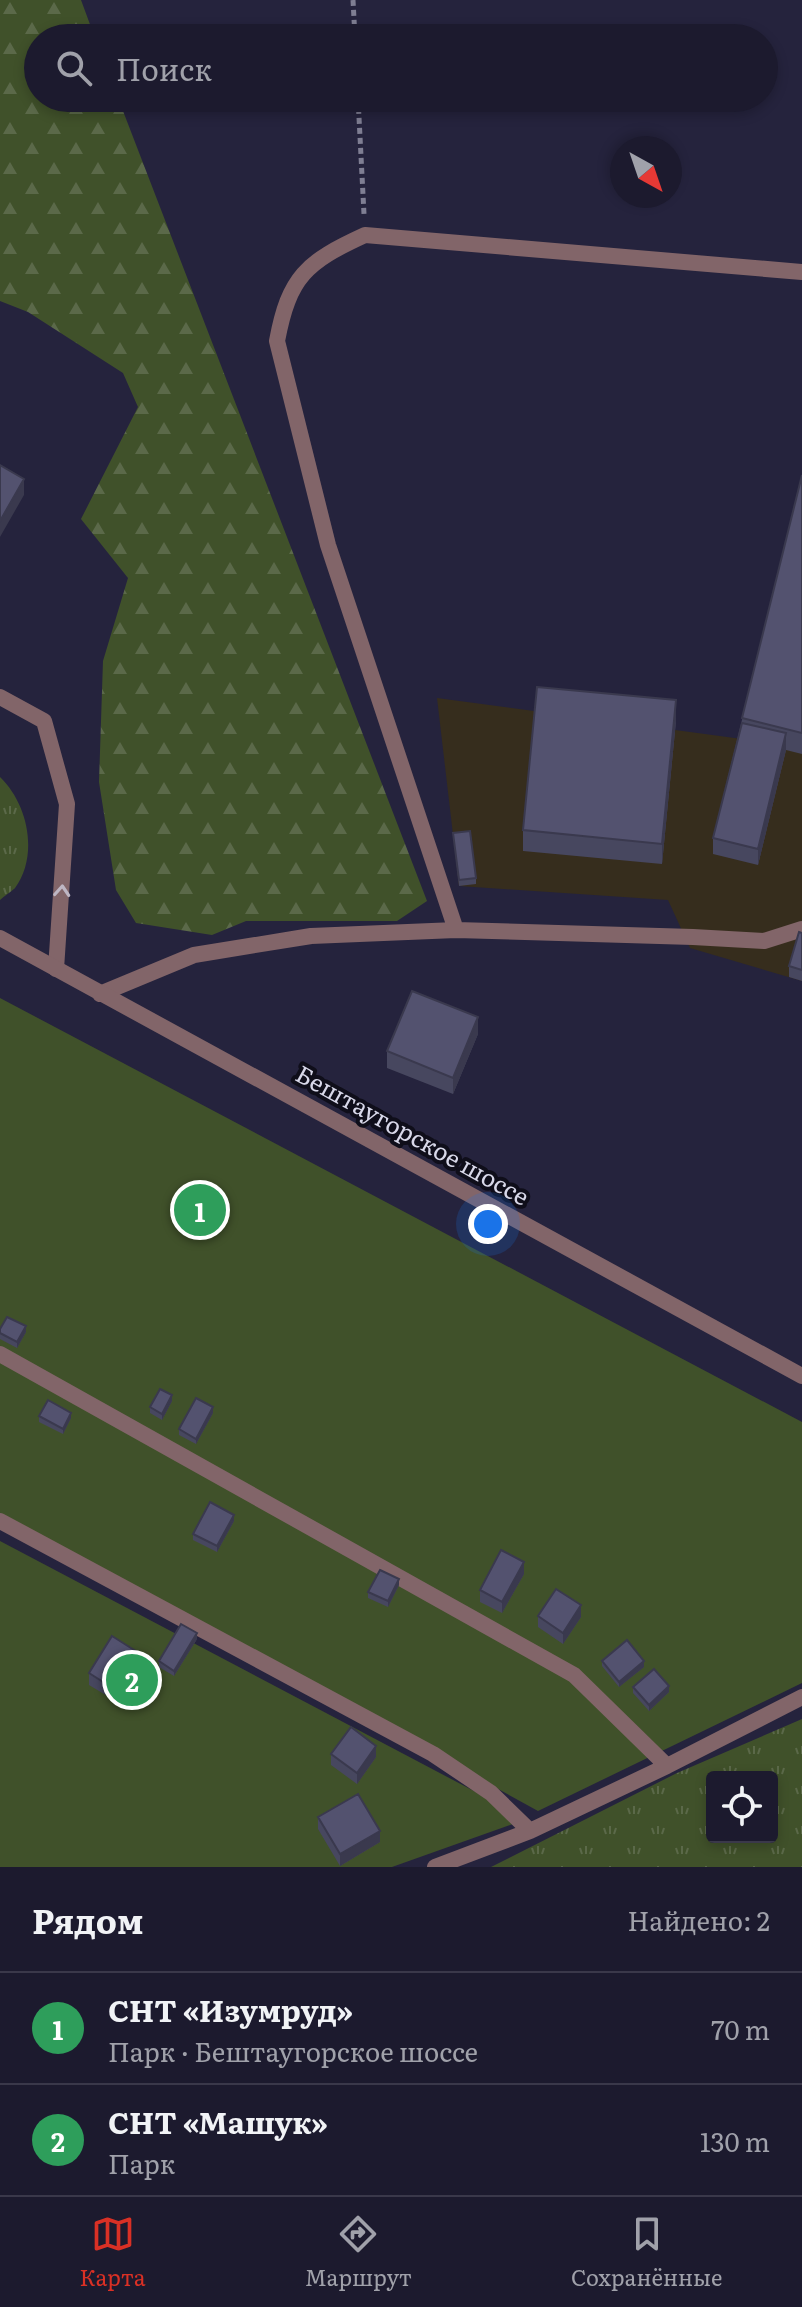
<!DOCTYPE html>
<html lang="ru">
<meta charset="utf-8">
<style>
:root{--surface:#1c1a2e;--page:#29273a;--text:#f1f3f6;--muted:#a0a1aa;--line:#3a384a;--accent:#d93025}
body{margin:0;font-family:Literata,serif;background:var(--page);color:var(--text)}
.controls{position:absolute;right:24px;bottom:24px;display:grid;overflow:hidden;border-radius:8px;box-shadow:0 4px 12px #0003}
.controls button{width:72px;height:72px;display:grid;place-items:center;padding:0;border:0;border-bottom:2px solid var(--line);background:var(--surface);color:var(--text);font:40px sans-serif}
.compass{position:absolute;left:610px;top:136px;width:72px;height:72px;border-radius:50%;background:var(--surface);box-shadow:0 4px 12px #0003;rotate:140deg}
.you{position:absolute;left:488px;top:1224px;width:28px;height:28px;margin:-20px;border:6px solid #fff;border-radius:50%;background:#1a73e8;box-shadow:0 0 0 12px #1a73e833}
.badge{display:grid;place-items:center;width:52px;height:52px;border-radius:50%;background:var(--accent);color:#fff;font-size:26px;font-weight:700}
.pin{position:absolute;translate:-50% -50%;border:4px solid #fff;box-shadow:0 2px 8px #0006}
.list{margin:0;padding:0;list-style:none}
h2{display:flex;justify-content:space-between;align-items:center;height:104px;margin:0;padding:0 32px;font-size:34px}
h2 small{font-size:26px;font-weight:400;color:var(--muted)}
.list li{display:grid;grid-template-columns:52px 1fr auto;gap:24px;align-items:center;box-sizing:border-box;height:112px;padding:0 32px;border-top:2px solid var(--line)}
.list b{display:block;font-size:30px;white-space:nowrap}
.list p{margin:0;font-size:26px;white-space:nowrap;color:var(--muted)}
.list em{font-size:26px;font-style:normal;color:var(--muted)}
.icon{flex:none;width:44px;height:44px;fill:none;stroke:currentColor;stroke-width:2;stroke-linecap:round;stroke-linejoin:round}
.map{position:relative;flex:none;width:802px;height:1867px;overflow:hidden}
.search{position:absolute;background:var(--surface);box-shadow:0 4px 12px #0003;left:24px;right:24px;top:24px;height:88px;display:flex;align-items:center;gap:20px;box-sizing:border-box;padding:0 28px;border-radius:44px;color:var(--muted);font-size:30px}
.sheet{height:328px;background:var(--surface)}
nav{display:flex;justify-content:space-around;align-items:center;box-sizing:border-box;height:112px;border-top:2px solid var(--line);background:var(--surface);font-size:22px;color:var(--muted)}
nav a{display:grid;justify-items:center;gap:4px}
nav .on{color:var(--accent)}
.map>svg:first-child{display:block}
.industrial{fill:#362d1d}
.grass{fill:url(#grass-tufts);fill-rule:evenodd}
.forest{fill:url(#forest-firs)}
.garden{fill:#40512a}
.lines{fill:none;stroke-linecap:round;stroke-linejoin:round}
.path{stroke:#7f7e93;stroke-width:5;stroke-dasharray:6 4;stroke-linecap:butt}
.service{stroke:#826569;stroke-width:16}
.tertiary{stroke:#826569;stroke-width:16}
.wall{fill:#47475f}
.shaded-wall{fill:#3a394e}
.building{fill:#53526f;stroke:#3a394e;stroke-width:2}
.oneway{stroke:#beb6c3}
.labels{text-anchor:middle;stroke-width:8;stroke-linejoin:round;paint-order:stroke}
.street-label{font-size:24px;fill:#d8d8e9;stroke:#0f0e1a}
</style>
<div class="map">
<svg width="802" height="1867" viewBox="0 0 802 1867">
<defs>
<pattern id="grass-tufts" width="24" height="20" patternUnits="userSpaceOnUse" patternTransform="scale(2)"><rect width="24" height="20" fill="#40512a"/><path d="M3 7l-1-3M5 7V3M7 7l1-3M15 17l-1-3M17 17v-4M19 17l1-3" fill="none" stroke="#5b6949"/></pattern>
<pattern id="forest-firs" width="22" height="20" patternUnits="userSpaceOnUse" patternTransform="scale(2)"><rect width="22" height="20" fill="#40512a"/><path d="M5 1l3.5 6h-7zM16 11l3.5 6h-7z" fill="#5b6949"/></pattern>
</defs>
<rect width="100%" height="100%" fill="#25233d"/>
<path class="industrial" d="M802,495V981L690,948L668,900L459,886L437,698L742,739Z"/>
<path class="grass" d="M0,777C28,804 39,855 15,888C11,892 4,896 0,900Z
M802,1719V1867H491L677,1773ZM712,1777H772V1837H712Z"/>
<path class="forest" d="M0,0H81L95,38H38V98H118L427,901L397,921H246L212,935L136,923L116,890L99,782L103,661L128,578L81,519L138,407L123,373L28,312L0,301Z"/>
<path class="garden" d="M0,998L802,1422V1683L538,1811L0,1514Z
M0,1541L527,1819L392,1867H0Z"/>
<g class="lines">
<path class="path" d="M353,0L355,38
M358,98L364,214"/>
<path class="service" d="M0,697L44,721L67,804L56,969
M456,930L328,545L277,341C289,277 306,262 365,235L802,272
M100,994L194,955L311,936L456,930L693,937L764,941L802,929
M0,1354L574,1675L667,1766
M0,1521L433,1754L491,1793L530,1831
M435,1867L530,1831L667,1766L802,1697"/>
<path class="tertiary" d="M0,938L802,1376"/>
</g>
<path class="wall" d="M802,475V754L786,750L758,865L713,854V838Z
M676,721L662,864L523,851V830Z
M453,833L476,878V884L459,886Z
M802,933V981L789,977V966Z
M478,1034L453,1094L387,1068V1051Z
M0,1329L26,1332L17,1348L0,1339Z
M172,1401L162,1420L150,1413V1407Z
M213,1413L196,1444L179,1435V1429Z
M39,1416L71,1418L63,1434L39,1422Z
M234,1521L217,1552L193,1540V1534Z
M524,1574L502,1613L480,1602V1590Z
M399,1585L388,1607L368,1598V1592Z
M538,1616L581,1617L563,1644L538,1627Z
M197,1639L174,1676L159,1667V1661Z
M602,1661L644,1667L619,1687L602,1666Z
M142,1666L119,1703L89,1685V1673Z
M633,1687L669,1692L649,1711L633,1693Z
M331,1754L376,1757L357,1784L331,1765Z
M318,1817L380,1842L340,1866L318,1829Z"/>
<path class="shaded-wall" d="M24,479V495L0,537V521Z
M676,700V721L662,864V844Z
M786,733V750L758,865V849Z
M478,1017V1034L453,1094V1078Z
M26,1326V1332L17,1348V1342Z
M172,1395V1401L162,1420V1414Z
M213,1407V1413L196,1444V1439Z
M71,1413V1418L63,1434V1429Z
M234,1515V1521L217,1552V1546Z
M524,1562V1574L502,1613V1602Z
M399,1579V1585L388,1607V1601Z
M581,1605V1617L563,1644V1633Z
M197,1633V1639L174,1676V1671Z
M142,1655V1666L119,1703V1692Z
M644,1661V1667L619,1687V1682Z
M669,1686V1692L649,1711V1705Z
M376,1746V1757L357,1784V1773Z
M380,1831V1842L340,1866V1854Z"/>
<path class="building" d="M0,465L24,479L0,521Z
M802,475V733L742,718Z
M537,687L676,700L662,844L523,830Z
M742,723L786,733L758,849L713,838Z
M470,831L476,878L459,880L453,833Z
M799,932L802,933V970L789,966Z
M412,991L478,1017L453,1078L387,1051Z
M7,1317L26,1326L17,1342L0,1333V1329Z
M160,1389L172,1395L162,1414L150,1407Z
M196,1398L213,1407L196,1439L179,1429Z
M48,1400L71,1413L63,1429L39,1416Z
M210,1502L234,1515L217,1546L193,1534Z
M501,1550L524,1562L502,1602L480,1590Z
M380,1570L399,1579L388,1601L368,1592Z
M556,1589L581,1605L563,1633L538,1616Z
M181,1624L197,1633L174,1671L159,1661Z
M112,1636L142,1655L119,1692L89,1673Z
M627,1640L644,1661L619,1682L602,1661Z
M654,1669L669,1686L649,1705L633,1687Z
M351,1727L376,1746L357,1773L331,1754Z
M358,1794L380,1831L340,1854L318,1817Z"/>
<defs><path id="oneway-chevron" d="M-2-3.5L2.5 0L-2 3.5" fill="none" stroke-width="1.6" stroke-linecap="round" stroke-linejoin="round" transform="scale(2)"/></defs>
<use class="oneway" href="#oneway-chevron" transform="translate(62 891) rotate(-86)"/>
<g class="labels">
<g class="street-label">
<text transform="translate(412 1136) rotate(29)" y="8">Бештаугорское шоссе</text>
</g>
</g>
</svg>
<div class="controls">
<button><svg class="icon" aria-label="locate" viewBox="0 0 24 24"><circle cx="12" cy="12" r="6"/><path d="M12 2v4M12 18v4M2 12h4M18 12h4"/></svg></button>
</div>
<svg class="compass" viewBox="-18 -18 36 36"><path d="M0-13l5 13h-10z" fill="#e53935"/><path d="M0 13l5-13h-10z" fill="#a0a1aa"/></svg>
<div class="you"></div>
<div class="pin badge" style="left:200px;top:1210px;background:#2e9e5b">1</div>
<div class="pin badge" style="left:132px;top:1680px;background:#2e9e5b">2</div>
<div class="search"><svg class="icon" aria-label="search" viewBox="0 0 24 24"><circle cx="10" cy="10" r="6"/><path d="M15 15l6 6"/></svg>Поиск</div>
</div>
<section class="sheet">
<h2>Рядом<small>Найдено: 2</small></h2>
<ul class="list">
<li><span class="badge" style="background:#2e9e5b">1</span><div><b>СНТ «Изумруд»</b><p>Парк · Бештаугорское шоссе</p></div><em>70 m</em></li>
<li><span class="badge" style="background:#2e9e5b">2</span><div><b>СНТ «Машук»</b><p>Парк</p></div><em>130 m</em></li>
</ul>
</section>
<nav>
<a class="on"><svg class="icon" aria-label="map" viewBox="0 0 24 24"><path d="M3 6l6-2 6 2 6-2v14l-6 2-6-2-6 2zM9 4v14M15 6v14"/></svg>Карта</a>
<a><svg class="icon" aria-label="directions" viewBox="0 0 24 24"><path d="M12 3l9 9-9 9-9-9zM9 14v-3h6M13 9l2 2-2 2"/></svg>Маршрут</a>
<a><svg class="icon" aria-label="saved" viewBox="0 0 24 24"><path d="M7 4h10v16l-5-4-5 4z"/></svg>Сохранённые</a>
</nav>
